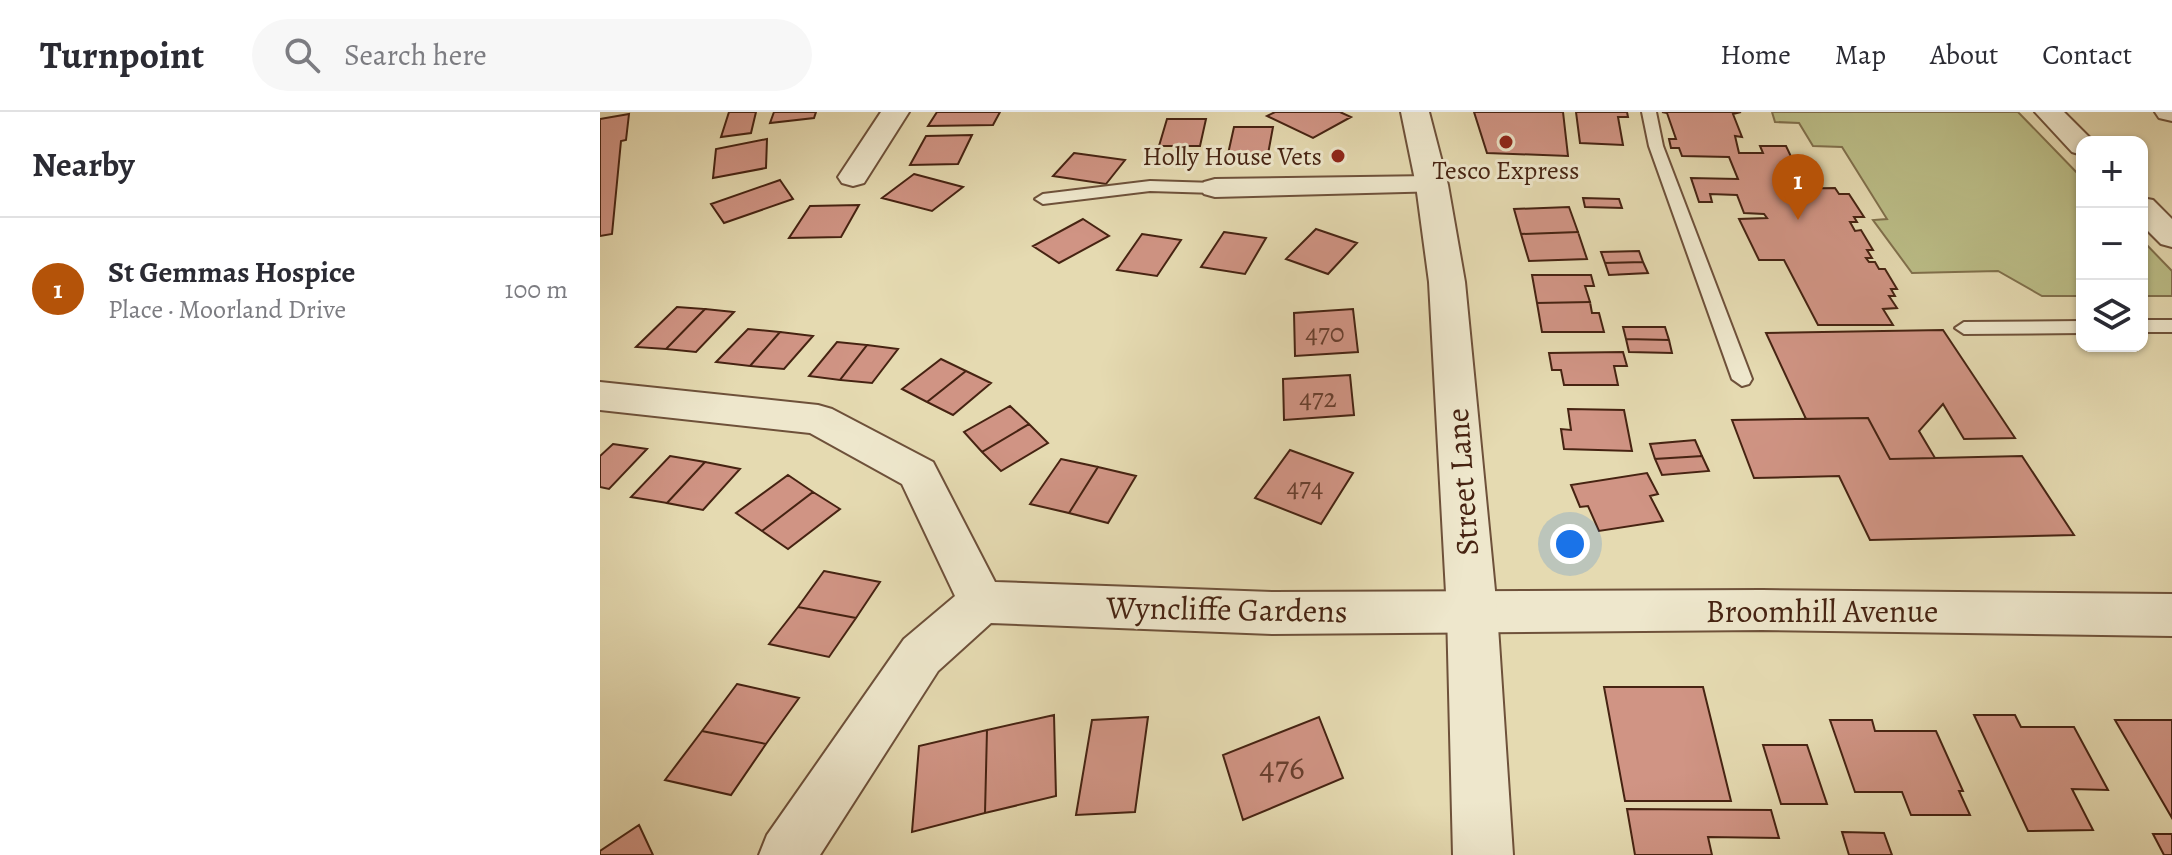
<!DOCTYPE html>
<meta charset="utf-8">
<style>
:root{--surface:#fff;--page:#f7f7f7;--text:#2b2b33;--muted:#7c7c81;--line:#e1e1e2;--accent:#b45309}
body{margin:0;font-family:Alegreya,serif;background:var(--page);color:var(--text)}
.controls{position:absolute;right:24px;top:24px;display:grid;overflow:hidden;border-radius:16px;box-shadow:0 2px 6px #0004}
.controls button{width:72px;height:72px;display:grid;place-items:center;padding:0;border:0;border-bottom:2px solid var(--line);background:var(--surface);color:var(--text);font:40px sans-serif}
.you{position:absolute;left:970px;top:432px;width:28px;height:28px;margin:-20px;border:6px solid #fff;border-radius:50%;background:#1a73e8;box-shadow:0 0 0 12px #1a73e833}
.badge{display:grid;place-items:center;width:52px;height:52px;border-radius:50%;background:var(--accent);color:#fff;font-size:26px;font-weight:700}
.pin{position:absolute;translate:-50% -66px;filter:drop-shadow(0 2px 4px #0008)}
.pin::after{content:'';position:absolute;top:42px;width:28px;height:24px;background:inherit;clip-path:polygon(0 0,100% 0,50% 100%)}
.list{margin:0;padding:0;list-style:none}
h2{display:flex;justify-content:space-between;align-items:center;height:104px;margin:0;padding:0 32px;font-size:34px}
h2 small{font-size:26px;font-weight:400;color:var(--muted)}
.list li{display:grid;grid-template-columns:52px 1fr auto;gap:24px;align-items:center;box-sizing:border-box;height:144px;padding:0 32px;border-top:2px solid var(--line)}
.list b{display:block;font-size:30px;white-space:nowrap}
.list p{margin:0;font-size:26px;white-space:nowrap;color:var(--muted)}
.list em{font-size:26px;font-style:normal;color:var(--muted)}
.icon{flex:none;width:44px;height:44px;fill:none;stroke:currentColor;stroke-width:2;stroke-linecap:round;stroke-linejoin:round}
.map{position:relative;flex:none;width:1572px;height:743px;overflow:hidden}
header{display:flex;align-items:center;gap:48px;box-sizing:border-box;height:112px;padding:0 40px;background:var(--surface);border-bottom:2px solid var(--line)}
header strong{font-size:38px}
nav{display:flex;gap:44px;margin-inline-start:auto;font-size:28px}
.search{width:560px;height:72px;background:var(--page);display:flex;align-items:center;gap:20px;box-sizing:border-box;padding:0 28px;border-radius:44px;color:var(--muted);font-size:30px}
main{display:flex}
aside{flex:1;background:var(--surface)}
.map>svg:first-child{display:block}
.green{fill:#bbbd87;stroke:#80704c;stroke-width:2}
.building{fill:#d09484;stroke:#462312;stroke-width:2}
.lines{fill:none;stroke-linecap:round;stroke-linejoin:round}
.service-casing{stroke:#6e513a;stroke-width:4}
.minor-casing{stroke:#6e513a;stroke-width:4}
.tertiary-casing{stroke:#6e513a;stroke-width:4}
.service{fill:#eee7cc;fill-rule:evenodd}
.minor{fill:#eee7cc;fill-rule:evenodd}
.tertiary{fill:#eee7cc;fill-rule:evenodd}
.poi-dot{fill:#8f2418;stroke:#eee7cc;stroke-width:3}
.labels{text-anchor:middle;stroke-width:6;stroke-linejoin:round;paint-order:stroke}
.far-poi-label{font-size:26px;fill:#462312;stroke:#eee7cc;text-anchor:end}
.number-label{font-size:28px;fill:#683f2e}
.street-label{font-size:32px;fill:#462312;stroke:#eee7cc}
.near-number-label{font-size:34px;fill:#683f2e}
</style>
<header>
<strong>Turnpoint</strong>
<div class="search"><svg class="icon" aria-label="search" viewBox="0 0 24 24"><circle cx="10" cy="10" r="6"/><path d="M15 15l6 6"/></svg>Search here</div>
<nav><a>Home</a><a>Map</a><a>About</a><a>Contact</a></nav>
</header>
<main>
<aside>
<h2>Nearby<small></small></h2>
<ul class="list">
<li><span class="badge">1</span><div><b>St Gemmas Hospice</b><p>Place · Moorland Drive</p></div><em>100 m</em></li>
</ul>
</aside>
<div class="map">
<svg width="1572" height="743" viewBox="0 0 1572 743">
<rect width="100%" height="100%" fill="#e5dab1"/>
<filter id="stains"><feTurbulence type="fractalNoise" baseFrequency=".0025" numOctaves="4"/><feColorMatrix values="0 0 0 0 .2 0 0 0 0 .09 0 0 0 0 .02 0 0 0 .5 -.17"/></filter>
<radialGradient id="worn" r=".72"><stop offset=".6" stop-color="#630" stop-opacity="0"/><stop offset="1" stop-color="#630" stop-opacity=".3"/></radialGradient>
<path class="green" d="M1172,0H1418L1482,66V184H1442L1398,159L1312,161L1273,108L1287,107L1242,35L1213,34L1199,11L1175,10Z
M1542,128L1572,159V184H1542Z"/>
<path class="building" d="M129,0H156L151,21L121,25Z
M174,0H216L214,6L170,11Z
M337,0H400L393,13L328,14Z
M675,0H740L751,5L713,26L667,4Z
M874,0H963L968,44L887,41Z
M976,0H1027L1028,5H1018L1023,33L980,31Z
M1141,0L1133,2L1142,25L1135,24L1139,41H1163L1160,34H1186L1205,74L1179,73L1181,77L1235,76L1239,82H1249L1264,105H1254L1257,110H1250L1255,119L1261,118L1273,138H1267L1272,146H1266L1269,150H1275L1279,157H1285L1297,177H1291L1295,184H1289L1297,196L1283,197L1293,213H1218L1184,148H1159L1139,107L1167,106L1164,102L1144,101L1137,83L1110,82L1112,90H1099L1091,66L1138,67L1129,45L1082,44L1079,36H1071L1069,27H1076L1067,1L1062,0Z
M29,2L26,28L21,29L12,122L0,124V7Z
M567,7H606L600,34H559Z
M634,15H673L668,42H628Z
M372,23L358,52L310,53L326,24Z
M167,27L166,56L113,66L116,37Z
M474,41L525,48L506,72L453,64Z
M314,62L363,75L332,99L282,86Z
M180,68L193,87L124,111L111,92Z
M983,86L1019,87L1022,96L985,95Z
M259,93L241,125L189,126L210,94Z
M969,95L978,120L921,122L914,97Z
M483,107L509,124L459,151L433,134Z
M716,117L757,131L728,162L686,147Z
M624,120L666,126L645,162L601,155Z
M978,120L987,147L929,149L921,122Z
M542,122L581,128L557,164L517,158Z
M1039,139L1043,150L1005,151L1001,140Z
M1043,150L1048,161L1009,163L1005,151Z
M932,163H991L994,174H985L990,190L937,191Z
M990,190L992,201H999L1004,220H942L937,191Z
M77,195L105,197L66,237L36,235Z
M105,197L134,200L96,240L66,237Z
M753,197L758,240L695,244L694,201Z
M1023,215H1065L1069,228L1026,227Z
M148,217L180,220L150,254L116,250Z
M1343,218L1415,326L1364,327L1343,292L1319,319L1335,346L1290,347L1268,306L1206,307L1166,221Z
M180,220L213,224L184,257L150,254Z
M1026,227L1069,228L1072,241L1029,240Z
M237,230L267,233L240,268L209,264Z
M267,233L298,237L272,271L240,268Z
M1023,240L1027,254H1014L1018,273H964L961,258H952L949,241Z
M341,247L366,259L327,290L302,277Z
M366,259L391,271L353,303L327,290Z
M750,263L754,303L684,308L683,267Z
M410,294L429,312L382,340L364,320Z
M968,297L1024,298L1032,339L964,337L961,317L971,318Z
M1268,306L1290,347L1422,344L1474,423L1270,428L1239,364L1154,366L1132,308Z
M429,312L448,331L401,359L382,340Z
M1095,328L1102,344L1055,347L1050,332Z
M13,332L47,337L9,377L0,375V344Z
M690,338L753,361L721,412L655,386Z
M70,344L105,350L67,391L31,385Z
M1102,344L1109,359L1062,363L1055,347Z
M461,347L498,355L469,401L430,392Z
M105,350L140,357L103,398L67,391Z
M498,355L536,364L508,411L469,401Z
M1047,361L1058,382L1050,384L1063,409L999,419L988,394L980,395L971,373Z
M188,363L213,380L162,419L136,401Z
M213,380L240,397L188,437L162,419Z
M224,459L280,470L256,506L198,495Z
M198,495L256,506L229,545L169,532Z
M137,572L199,586L166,632L102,619Z
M1004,575H1103L1131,689H1025Z
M454,603L456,684L385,701L387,618Z
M1374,603H1415L1421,615H1474L1508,678L1472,677L1493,718L1428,719Z
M548,605L535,700L476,703L492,608Z
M719,605L743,666L643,708L623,643Z
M1230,608H1272L1275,619H1336L1363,679H1359L1370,703H1311L1302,680H1255Z
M1515,608H1572V706Z
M387,618L385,701L312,720L319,634Z
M102,619L166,632L131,683L65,668Z
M1163,633H1207L1227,692H1181Z
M1027,697L1171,698L1179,726L1108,725L1112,743H1035Z
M39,713L53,743H0V739Z
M1242,720L1284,721L1292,743H1249Z
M1553,722H1572V743H1564Z"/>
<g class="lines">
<defs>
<path id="service" d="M1042,0H1056L1063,34L1152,267L1149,272L1142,274L1132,267L1049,34Z
M550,69L615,71L623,76L615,81L550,79L443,92L435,87L443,82Z
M1542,208H1572V220H1542Z
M1482,209V221L1364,222L1355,216L1364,210Z"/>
<path id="minor" d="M281,0H309L264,71L253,74L242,71L238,65Z
M1435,0H1464L1494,30H1482V43L1472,40Z
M832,64L843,67L847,73L843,79L615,85L604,82L600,76L604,70L615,67Z
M1542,86L1553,88L1572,107V135L1561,132L1542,113Z
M0,270L218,293L232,297L333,350L395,470L673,480L1162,478L1572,482V524L1162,518L673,522L391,511L338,559L220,743H159L167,723L304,527L355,484L302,372L210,321L0,298Z"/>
<path id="tertiary" d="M801,0H829L848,73L865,170L897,499L913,743H853L847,499L829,170L816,73Z
M1555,0H1572V9L1559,6Z"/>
</defs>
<use href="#service" class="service-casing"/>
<use href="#minor" class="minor-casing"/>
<use href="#tertiary" class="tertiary-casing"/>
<use href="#service" class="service"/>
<use href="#minor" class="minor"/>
<use href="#tertiary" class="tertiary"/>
</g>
<g class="poi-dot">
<circle cx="906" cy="30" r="8"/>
<circle cx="738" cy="44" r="8"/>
</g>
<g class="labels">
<g class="far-poi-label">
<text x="722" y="53">Holly House Vets</text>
<text x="906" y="67" text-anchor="middle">Tesco Express</text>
</g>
<g class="number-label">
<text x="725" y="230">470</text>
<text x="718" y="295">472</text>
<text x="705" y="384">474</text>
</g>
<g class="street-label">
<text transform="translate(862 370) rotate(-94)" y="11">Street Lane</text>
<text transform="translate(627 497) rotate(1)" y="11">Wyncliffe Gardens</text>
<text x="1222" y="510">Broomhill Avenue</text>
</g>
<g class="near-number-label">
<text x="682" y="667">476</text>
</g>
</g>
<rect width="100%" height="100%" filter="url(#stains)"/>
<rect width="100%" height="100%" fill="url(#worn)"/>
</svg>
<div class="controls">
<button>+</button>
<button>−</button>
<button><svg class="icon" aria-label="layers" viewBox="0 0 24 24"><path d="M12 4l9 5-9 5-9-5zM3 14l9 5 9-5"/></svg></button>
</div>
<div class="you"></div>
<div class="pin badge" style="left:1198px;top:108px">1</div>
</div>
</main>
